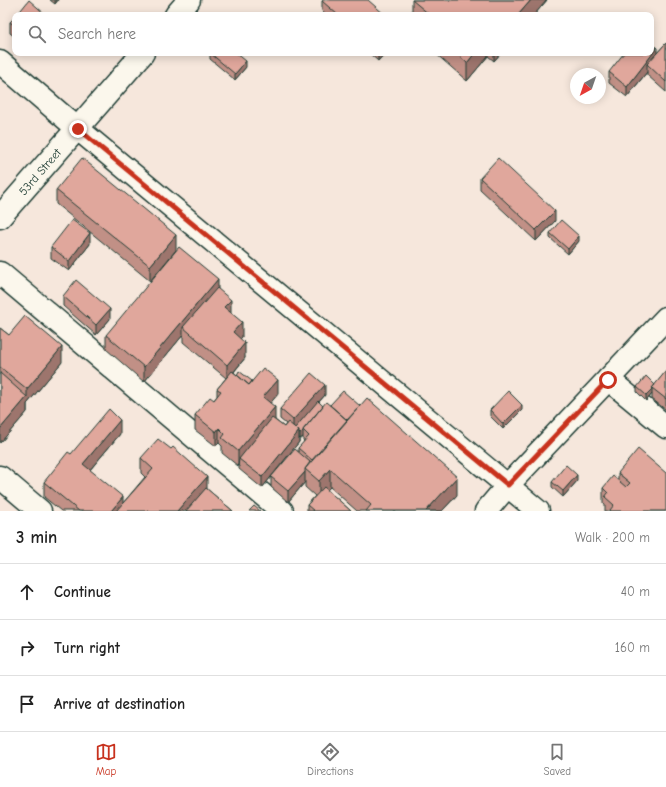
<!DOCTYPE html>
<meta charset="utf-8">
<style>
:root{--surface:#fff;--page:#f2f2f2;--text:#222;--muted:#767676;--line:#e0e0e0;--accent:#c8321e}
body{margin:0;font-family:"Comic Neue",sans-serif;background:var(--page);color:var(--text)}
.compass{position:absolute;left:570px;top:68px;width:36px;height:36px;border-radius:50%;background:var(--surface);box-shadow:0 2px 10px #0003;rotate:220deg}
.stop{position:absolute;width:12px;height:12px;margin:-9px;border:3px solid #c8321e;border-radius:50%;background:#fff}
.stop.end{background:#c8321e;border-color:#fff;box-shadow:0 1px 4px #0008}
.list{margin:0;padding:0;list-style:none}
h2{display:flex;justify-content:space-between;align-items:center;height:52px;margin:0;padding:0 16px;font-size:17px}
h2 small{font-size:13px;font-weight:400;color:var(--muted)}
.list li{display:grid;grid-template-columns:26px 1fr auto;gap:12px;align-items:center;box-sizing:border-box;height:56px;padding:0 16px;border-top:1px solid var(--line)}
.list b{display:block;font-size:15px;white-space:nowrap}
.list em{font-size:13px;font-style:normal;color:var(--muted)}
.icon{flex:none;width:22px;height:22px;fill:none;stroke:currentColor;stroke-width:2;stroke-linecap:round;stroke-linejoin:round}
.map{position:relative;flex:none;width:666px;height:511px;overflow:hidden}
.search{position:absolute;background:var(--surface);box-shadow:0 2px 10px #0003;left:12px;right:12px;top:12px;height:44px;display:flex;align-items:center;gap:10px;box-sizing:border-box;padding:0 14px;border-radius:8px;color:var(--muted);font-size:15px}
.sheet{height:220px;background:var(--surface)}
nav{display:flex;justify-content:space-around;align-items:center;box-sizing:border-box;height:56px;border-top:1px solid var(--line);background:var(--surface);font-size:11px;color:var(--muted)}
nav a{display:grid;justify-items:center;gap:2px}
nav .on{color:var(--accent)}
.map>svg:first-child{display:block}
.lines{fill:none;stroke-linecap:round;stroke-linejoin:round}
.minor-casing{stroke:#1f3d34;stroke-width:25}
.minor{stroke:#fbf7ec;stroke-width:22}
.wall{fill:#c19086;stroke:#1f3d34}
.shaded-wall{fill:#9d756d;stroke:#1f3d34}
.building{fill:#e0a79c;stroke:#1f3d34}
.route{stroke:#c8321e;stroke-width:5}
.labels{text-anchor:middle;stroke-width:4;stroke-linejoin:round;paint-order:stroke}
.street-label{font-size:12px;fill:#1f3d34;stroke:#fbf7ec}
</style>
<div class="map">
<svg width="666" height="511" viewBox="0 0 666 511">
<rect width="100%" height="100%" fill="#f6e7dc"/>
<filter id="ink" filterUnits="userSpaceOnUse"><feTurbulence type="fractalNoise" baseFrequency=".025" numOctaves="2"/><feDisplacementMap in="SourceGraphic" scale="8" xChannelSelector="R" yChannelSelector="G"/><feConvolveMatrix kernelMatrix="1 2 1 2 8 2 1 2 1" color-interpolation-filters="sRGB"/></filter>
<g filter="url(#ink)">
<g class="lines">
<defs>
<path id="minor" d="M176,15L189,0
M0,62L78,129L538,511
M0,217L143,53
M0,273L282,511
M608,379L666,427
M0,477L40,511
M486,511L508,485L666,318"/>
</defs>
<use href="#minor" class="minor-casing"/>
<use href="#minor" class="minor"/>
</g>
<path class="wall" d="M50,0H58L55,4Z
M412,0H547L534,15H412Z
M322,1L385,15H326L322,11Z
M15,17V37L10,33V22Z
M666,43V92L647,75V72L627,97L609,83V72L657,53Z
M210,53L246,67L235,80L210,59Z
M369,53H385L378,61Z
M435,53H501L494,61L488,56L467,81Z
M480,178L555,221L536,241L480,189Z
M56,190L176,250L150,281L56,204Z
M550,233L579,241L568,254L550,238Z
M90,244L69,271L51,258V247Z
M218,289L231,313L242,337L240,339L245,358L234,372L237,375L278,394L270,403L275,420L284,427L286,424L280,419V409L325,395L319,402L323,406L330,405L457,495L442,511H357L330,487L327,490L351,511H307V505L315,496L305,487V482L288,502L271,487V477L298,452V448L304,442L303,441V437L300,439L299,438V442L262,488L239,469V466H238L222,453V446L219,443L216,446L195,430V415L214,400L217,396V389L226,378L183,342V335L144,382L106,349V335Z
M63,296L110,319L96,335L63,306Z
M0,328L9,335L62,362L27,404V412L0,443Z
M666,371V410L652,399V394L646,401L637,392V387L655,385Z
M490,410H522L503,429L490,416Z
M120,434L90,470L123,503L145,477L141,473V458L207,489L233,511H61L44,497V482L71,454Z
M618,473L666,511H605V505L603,503V488L618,480Z
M577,481L563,497L552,487V482Z"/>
<path class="shaded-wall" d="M55,0H58L55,4Z
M531,0H547L534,15H518Z
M657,48V58L647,64V72L627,97V87Z
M378,53H385L378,61Z
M475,53H488V56L467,81V63Z
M494,53H501L494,61Z
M246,61V67L235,80V74Z
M555,211V221L536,241V230Z
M90,233V244L69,271V261Z
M176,235V250L150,281V266Z
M579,236V241L568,254V249Z
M218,279V294L183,327V335L144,382V367Z
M231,300V314L224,307Z
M110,309V319L96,335V325Z
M242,322V337L233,347V332Z
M245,343V358L227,380V365Z
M62,347V362L27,404V412L0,443V429L27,397V389Z
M278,380V394L263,412V397Z
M325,385V395L293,431V420Z
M652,389V394L646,401V395Z
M522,405V410L503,429V424Z
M275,407V422L239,459L238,466V451Z
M120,420V434L83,478V464Z
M219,428V443L216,446V432Z
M299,431V442L262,488V477Z
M303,431V437L300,439V434Z
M330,469V487L319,499V481Z
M305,472V482L288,502V491Z
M577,475V481L563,497V491Z
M207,477V491L190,511H177Z
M457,477V495L442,511H426Z
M123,497V511H111Z"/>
<path class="building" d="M29,0L46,15H17Z
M323,0H368L385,15H338L322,1Z
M412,0H531L518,15H430Z
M238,13L241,15H236Z
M15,17V26L10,22Z
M651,43L657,48L627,87L609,72L624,53H651Z
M666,43V82L647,64Z
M210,53H236L246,61L235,74Z
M456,53H475L467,63Z
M82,158L176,235L150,266L56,190Z
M498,158L555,211L536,230L480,178Z
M72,220L90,233L69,261L51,247Z
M561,220L579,236L568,249L550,233Z
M179,247L218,279L144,367L106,335Z
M76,280L110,309L96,325L63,296Z
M217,288L231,300L224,307L242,322L233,332L245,343L227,365L183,327Z
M25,316L62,347L27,389L0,367V328L9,335Z
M263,368L278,380L263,397L275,407L238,451L222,438L225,434L219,428L216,432L195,415L210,397L214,400L221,391L217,389L232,371L249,385Z
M239,371L252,381L249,385L237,375Z
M666,371V399L652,388Z
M0,373L27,397L0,429Z
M311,373L325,385L293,420L280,409Z
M646,376L655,385L652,388H653L646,395L637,387Z
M343,391L360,406L347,420L330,405Z
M508,391L522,405L503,424L490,410Z
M367,398L457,477L426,511H366L371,505L330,469L319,481L305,469Z
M318,401L323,406L303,430V431L300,434L299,433V431L295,428Z
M326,402L347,420L312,460L298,448L309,436L303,430Z
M109,409L120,420L83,464L123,497L111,511H79L44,482L68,452L71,454Z
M272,418L284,427L288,422L299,431L262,477L239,459Z
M158,439L171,449L173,447L207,477L177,511H116L153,469L141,458Z
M295,449L310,462L305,469V472L288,491L271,477Z
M638,449L666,473V511H611L610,510L614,505L605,497L608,493L603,488L613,476L626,487L630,483L618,473Z
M566,465L577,475L563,491L552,482Z
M324,487L351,511H314L307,505Z
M206,488L233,511H186Z
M254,506L260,511H249Z"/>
</g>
<g class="lines" filter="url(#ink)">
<path class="route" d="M78,129L508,485L608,380"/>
</g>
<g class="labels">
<g class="street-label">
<text transform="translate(40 172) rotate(-49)" y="4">53rd Street</text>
</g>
</g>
</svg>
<svg class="compass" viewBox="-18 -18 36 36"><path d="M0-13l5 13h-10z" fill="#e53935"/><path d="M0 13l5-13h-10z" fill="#767676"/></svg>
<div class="stop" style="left:608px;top:380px"></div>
<div class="stop end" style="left:78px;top:129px"></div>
<div class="search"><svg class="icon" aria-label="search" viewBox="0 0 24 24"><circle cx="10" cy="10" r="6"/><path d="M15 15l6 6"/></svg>Search here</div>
</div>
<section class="sheet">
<h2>3 min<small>Walk · 200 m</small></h2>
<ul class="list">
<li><svg class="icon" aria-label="ahead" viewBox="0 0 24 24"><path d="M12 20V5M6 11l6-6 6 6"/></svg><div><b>Continue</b></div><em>40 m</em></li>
<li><svg class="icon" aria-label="right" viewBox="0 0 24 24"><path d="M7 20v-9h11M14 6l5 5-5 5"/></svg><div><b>Turn right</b></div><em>160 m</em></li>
<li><svg class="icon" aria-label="arrive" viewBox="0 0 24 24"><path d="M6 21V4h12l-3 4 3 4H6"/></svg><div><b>Arrive at destination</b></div></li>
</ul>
</section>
<nav>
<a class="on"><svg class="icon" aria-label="map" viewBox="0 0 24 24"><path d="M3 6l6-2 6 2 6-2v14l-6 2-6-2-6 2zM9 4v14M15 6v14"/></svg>Map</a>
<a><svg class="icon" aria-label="directions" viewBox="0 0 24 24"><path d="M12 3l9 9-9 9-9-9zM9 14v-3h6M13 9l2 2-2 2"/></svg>Directions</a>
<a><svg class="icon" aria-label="saved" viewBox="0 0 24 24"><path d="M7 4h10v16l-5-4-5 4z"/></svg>Saved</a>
</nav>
